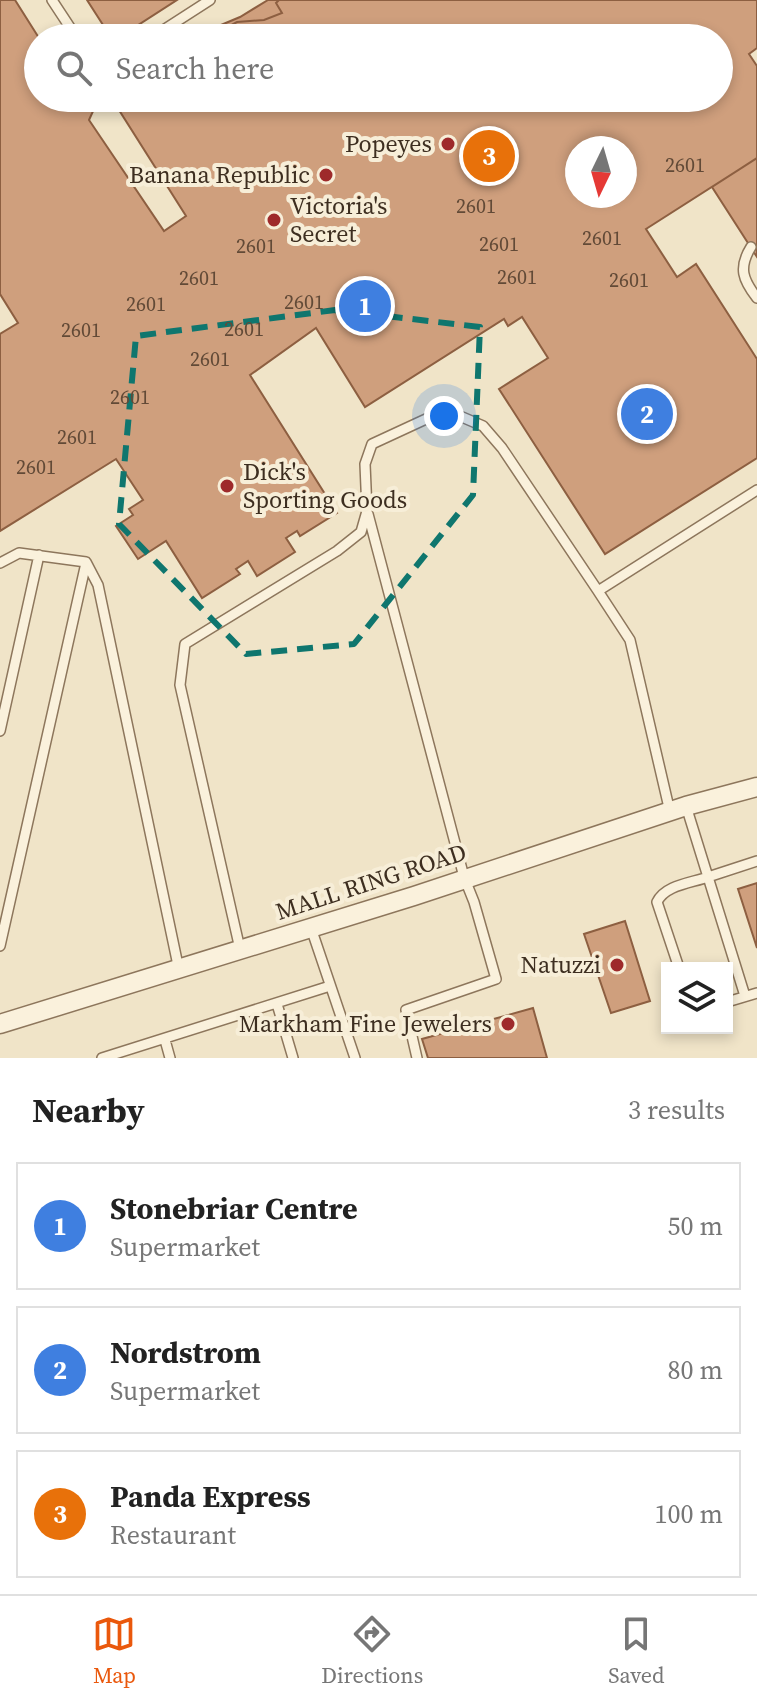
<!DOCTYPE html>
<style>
:root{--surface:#fff;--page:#f6f6f6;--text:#222;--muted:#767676;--line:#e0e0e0;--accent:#ea580c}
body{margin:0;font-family:"Source Serif 4",serif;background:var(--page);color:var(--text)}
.controls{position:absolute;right:24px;bottom:24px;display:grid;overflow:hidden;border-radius:0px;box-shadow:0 4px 12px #0003}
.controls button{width:72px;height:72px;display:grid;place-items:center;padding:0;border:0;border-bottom:2px solid var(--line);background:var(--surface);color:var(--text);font:40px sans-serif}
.compass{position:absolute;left:565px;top:136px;width:72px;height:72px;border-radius:50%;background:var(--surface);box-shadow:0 4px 12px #0003;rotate:185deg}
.you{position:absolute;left:444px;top:416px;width:28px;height:28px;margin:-20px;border:6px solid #fff;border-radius:50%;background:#1a73e8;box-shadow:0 0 0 12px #1a73e833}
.badge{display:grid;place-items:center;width:52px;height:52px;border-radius:50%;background:var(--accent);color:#fff;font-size:26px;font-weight:700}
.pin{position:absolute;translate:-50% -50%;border:4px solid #fff;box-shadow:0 2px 8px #0006}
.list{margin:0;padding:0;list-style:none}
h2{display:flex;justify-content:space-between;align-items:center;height:104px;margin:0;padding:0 32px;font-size:34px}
h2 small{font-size:26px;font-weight:400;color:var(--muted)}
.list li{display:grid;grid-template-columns:52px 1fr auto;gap:24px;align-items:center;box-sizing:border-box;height:128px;margin:0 16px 16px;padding:0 16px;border:2px solid var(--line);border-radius:0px}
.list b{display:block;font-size:30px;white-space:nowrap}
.list p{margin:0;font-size:26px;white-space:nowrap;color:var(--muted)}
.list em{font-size:26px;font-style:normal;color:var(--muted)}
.icon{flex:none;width:44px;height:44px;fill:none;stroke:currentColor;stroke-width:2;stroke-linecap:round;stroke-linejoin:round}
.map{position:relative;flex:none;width:757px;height:1058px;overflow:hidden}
.search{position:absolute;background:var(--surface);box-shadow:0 4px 12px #0003;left:24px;right:24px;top:24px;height:88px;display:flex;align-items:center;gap:20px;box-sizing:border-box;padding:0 28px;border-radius:44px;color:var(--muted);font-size:30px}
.sheet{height:536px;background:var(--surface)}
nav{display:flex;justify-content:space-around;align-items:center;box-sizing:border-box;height:112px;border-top:2px solid var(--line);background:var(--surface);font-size:22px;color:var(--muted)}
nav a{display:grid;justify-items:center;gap:4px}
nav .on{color:var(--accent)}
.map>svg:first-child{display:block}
.building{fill:#cf9f7d;stroke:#8d5f41;stroke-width:2;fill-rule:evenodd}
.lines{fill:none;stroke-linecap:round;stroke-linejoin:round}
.lane-casing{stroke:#8d765c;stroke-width:12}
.street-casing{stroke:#8d765c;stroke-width:21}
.lane{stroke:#faf1dc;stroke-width:9}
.street{stroke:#faf1dc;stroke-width:18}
.marked{fill:none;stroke:#0f766e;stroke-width:6;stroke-dasharray:16 10;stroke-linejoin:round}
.poi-dot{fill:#9e2a2b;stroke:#f7eed8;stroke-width:3}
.labels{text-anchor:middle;stroke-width:8;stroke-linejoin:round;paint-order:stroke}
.number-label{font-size:20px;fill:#624a37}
.poi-label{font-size:24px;fill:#3d2e20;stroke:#f7eed8;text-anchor:end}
.street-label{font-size:24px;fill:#3d2e20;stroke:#f7eed8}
</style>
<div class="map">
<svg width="757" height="1058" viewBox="0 0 757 1058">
<rect width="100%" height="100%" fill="#f0e4c8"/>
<path class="building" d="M0,0H15L39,38L38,98H99L89,120L164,231L186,216L119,110L139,98H719V38H207L237,22L264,20L282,13L276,3L279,0H757V48L749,54L757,66V158L646,229L677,277L696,264L757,359V458L605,554L499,389L548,358L522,317L508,326L504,319L365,407L316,328L250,375L337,513L300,536L297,531L286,538L295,552L257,576L248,561L236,569L240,574L202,598L166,541L138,559L116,526L133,515L129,509L143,500L116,459L0,531V334L18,323L0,294ZM577,148H625V196H577Z
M87,0H177L121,36L105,28Z
M268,0H279L276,3L282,13L264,20L237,22L207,38H190L240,17Z
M105,28L121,36L120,38H99Z
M757,158V257L712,187Z
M757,883V948L738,889Z
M625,921L650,1001L611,1013L584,934Z
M533,1008L547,1058H428L422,1039Z"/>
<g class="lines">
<defs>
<path id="lane" d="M52,0L77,38
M151,38L210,0
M751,247C738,268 743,280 757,298
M368,514L464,877L474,902L496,979L406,1010L417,1058
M0,563L19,553L86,562L98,585L179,970
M0,731L39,555
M670,812L630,640L598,591L757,490
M311,928L355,1058
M0,946L86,563
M240,949L180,685L185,644L337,551L361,532L367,511L365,464L372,444L439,413L455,414L483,426L502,448L598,591
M679,968L657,902C665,885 691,883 708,877L686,806
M745,996L708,877L757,861
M727,1002L757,993
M277,1004L293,1058
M165,1040L170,1058
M102,1058L330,986"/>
<path id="street" d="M0,1024L414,896L686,806L757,787"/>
</defs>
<use href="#lane" class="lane-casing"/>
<use href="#street" class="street-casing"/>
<use href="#lane" class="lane"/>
<use href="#street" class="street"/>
</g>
<path class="marked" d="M335,310L480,327L473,495L354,644L246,654L119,524L136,336Z"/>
<g class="poi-dot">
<circle cx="448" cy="144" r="8"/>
<circle cx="326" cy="175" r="8"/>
<circle cx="274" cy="220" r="8"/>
<circle cx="227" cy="486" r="8"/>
<circle cx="617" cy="965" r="8"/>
<circle cx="508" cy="1024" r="8"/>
</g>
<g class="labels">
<g class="number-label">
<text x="685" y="172">2601</text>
<text x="476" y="213">2601</text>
<text x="602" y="245">2601</text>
<text x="499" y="251">2601</text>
<text x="256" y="253">2601</text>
<text x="517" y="284">2601</text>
<text x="199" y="285">2601</text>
<text x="629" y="287">2601</text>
<text x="304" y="309">2601</text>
<text x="146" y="311">2601</text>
<text x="244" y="336">2601</text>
<text x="81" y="337">2601</text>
<text x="210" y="366">2601</text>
<text x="130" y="404">2601</text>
<text x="77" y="444">2601</text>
<text x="36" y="474">2601</text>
</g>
<g class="poi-label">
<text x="432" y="152">Popeyes</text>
<text x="310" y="183">Banana Republic</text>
<text x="290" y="214" text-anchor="start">Victoria's<tspan x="290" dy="28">Secret</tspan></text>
<text x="243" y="480" text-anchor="start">Dick's<tspan x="243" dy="28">Sporting Goods</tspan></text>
<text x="601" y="973">Natuzzi</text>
<text x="492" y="1032">Markham Fine Jewelers</text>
</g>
<g class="street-label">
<text transform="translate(371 882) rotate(-18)" y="8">MALL RING ROAD</text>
</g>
</g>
</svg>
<div class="controls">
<button><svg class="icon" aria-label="layers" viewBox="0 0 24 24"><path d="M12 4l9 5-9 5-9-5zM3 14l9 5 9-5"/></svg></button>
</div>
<svg class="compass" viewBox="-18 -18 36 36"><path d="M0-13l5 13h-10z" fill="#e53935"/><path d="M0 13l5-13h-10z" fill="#767676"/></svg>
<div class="you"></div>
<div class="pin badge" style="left:365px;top:306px;background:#3f7fe0">1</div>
<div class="pin badge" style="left:647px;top:414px;background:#3f7fe0">2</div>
<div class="pin badge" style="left:489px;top:156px;background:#e8710a">3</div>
<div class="search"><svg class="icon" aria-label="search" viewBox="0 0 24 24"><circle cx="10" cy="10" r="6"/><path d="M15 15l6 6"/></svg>Search here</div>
</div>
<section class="sheet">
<h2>Nearby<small>3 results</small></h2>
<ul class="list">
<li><span class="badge" style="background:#3f7fe0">1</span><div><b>Stonebriar Centre</b><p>Supermarket</p></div><em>50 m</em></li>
<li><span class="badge" style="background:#3f7fe0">2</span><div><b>Nordstrom</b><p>Supermarket</p></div><em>80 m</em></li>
<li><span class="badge" style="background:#e8710a">3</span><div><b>Panda Express</b><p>Restaurant</p></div><em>100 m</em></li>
</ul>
</section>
<nav>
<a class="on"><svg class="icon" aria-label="map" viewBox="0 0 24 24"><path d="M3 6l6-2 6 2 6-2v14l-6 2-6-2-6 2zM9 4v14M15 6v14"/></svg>Map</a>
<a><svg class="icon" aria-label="directions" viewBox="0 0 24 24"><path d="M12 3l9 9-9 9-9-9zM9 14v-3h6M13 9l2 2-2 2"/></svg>Directions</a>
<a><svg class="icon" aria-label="saved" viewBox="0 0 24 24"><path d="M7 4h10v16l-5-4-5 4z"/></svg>Saved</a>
</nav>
